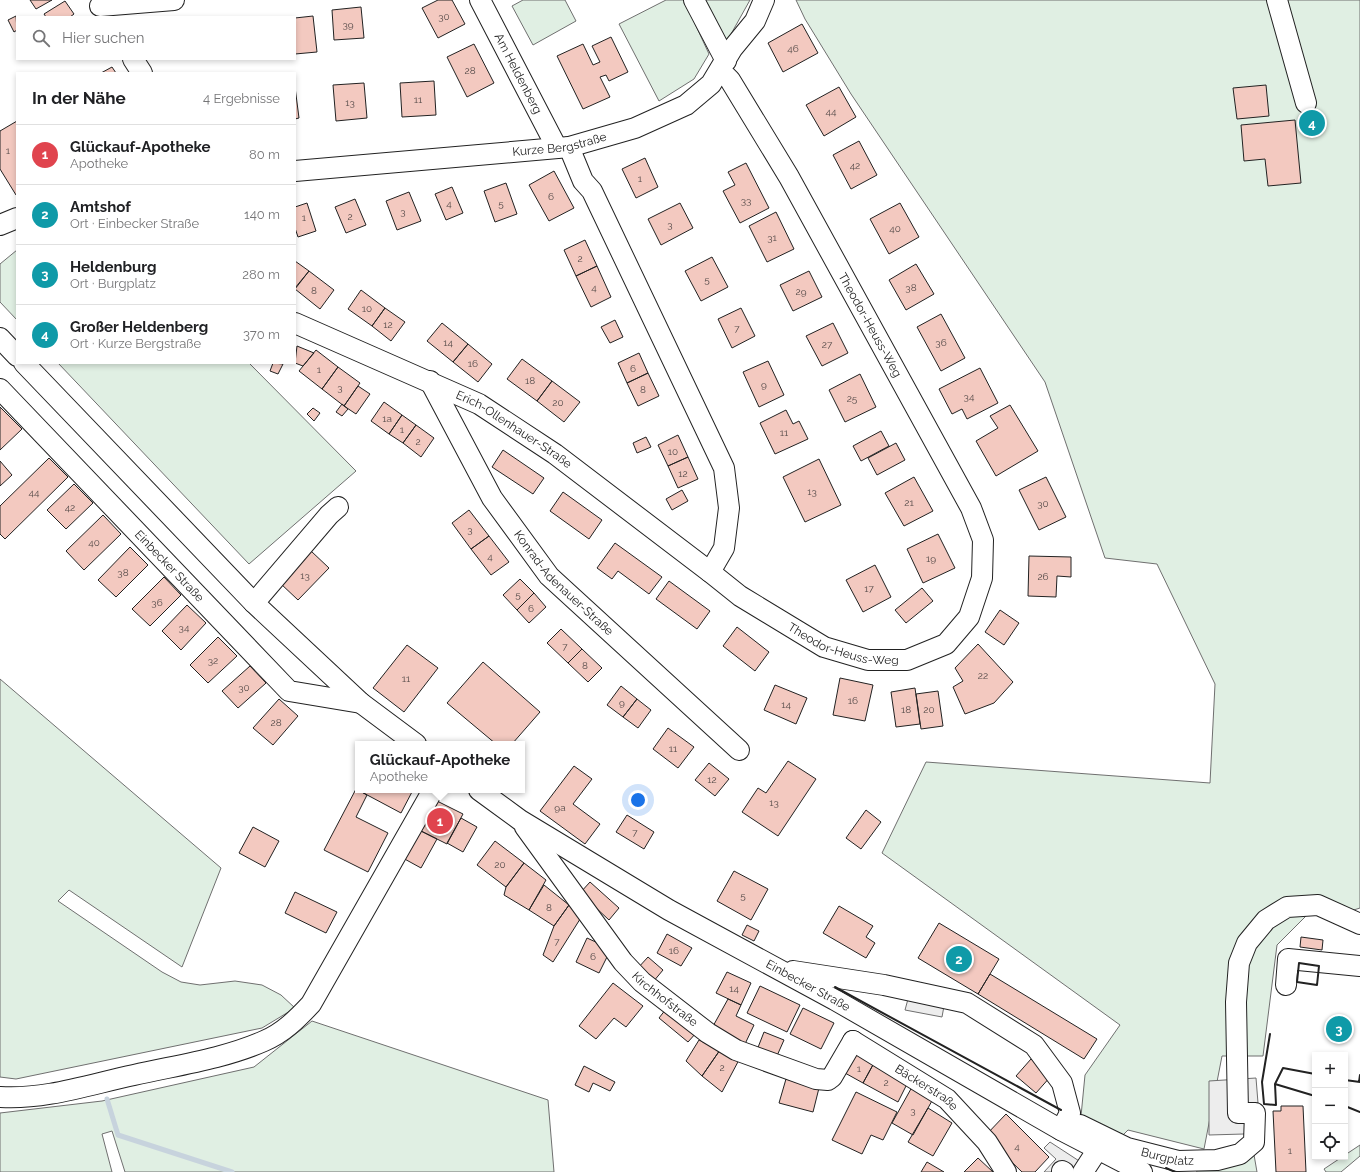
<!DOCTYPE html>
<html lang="de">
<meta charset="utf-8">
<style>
:root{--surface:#fff;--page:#f2f2f2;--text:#202124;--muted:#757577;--line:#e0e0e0;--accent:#2563eb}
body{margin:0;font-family:Raleway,sans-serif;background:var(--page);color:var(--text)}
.controls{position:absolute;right:12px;bottom:12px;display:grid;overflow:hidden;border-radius:0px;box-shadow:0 2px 6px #0003}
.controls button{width:36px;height:36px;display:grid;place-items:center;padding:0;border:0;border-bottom:1px solid var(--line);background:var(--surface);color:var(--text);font:20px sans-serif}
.you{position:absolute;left:638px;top:800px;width:14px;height:14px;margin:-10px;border:3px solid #fff;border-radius:50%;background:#1a73e8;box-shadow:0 0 0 6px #1a73e833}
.badge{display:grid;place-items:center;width:26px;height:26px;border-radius:50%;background:var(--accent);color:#fff;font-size:13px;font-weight:700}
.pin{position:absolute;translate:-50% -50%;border:2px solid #fff;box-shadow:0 1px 4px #0006}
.popup{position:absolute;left:355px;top:741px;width:170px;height:52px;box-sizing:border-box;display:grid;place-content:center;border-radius:0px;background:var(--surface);filter:drop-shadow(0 1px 3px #0005);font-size:13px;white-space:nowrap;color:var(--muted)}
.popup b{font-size:15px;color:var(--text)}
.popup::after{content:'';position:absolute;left:50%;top:100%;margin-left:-8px;border:8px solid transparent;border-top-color:var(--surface)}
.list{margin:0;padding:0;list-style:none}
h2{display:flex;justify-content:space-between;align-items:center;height:52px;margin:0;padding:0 16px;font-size:17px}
h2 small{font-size:13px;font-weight:400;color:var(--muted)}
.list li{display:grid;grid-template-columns:26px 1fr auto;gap:12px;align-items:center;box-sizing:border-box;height:60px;padding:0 16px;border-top:1px solid var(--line)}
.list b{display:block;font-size:15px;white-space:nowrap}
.list p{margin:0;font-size:13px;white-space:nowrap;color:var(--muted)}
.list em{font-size:13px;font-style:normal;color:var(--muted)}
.icon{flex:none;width:22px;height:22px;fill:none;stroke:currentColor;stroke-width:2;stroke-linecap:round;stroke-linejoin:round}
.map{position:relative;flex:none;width:1360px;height:1172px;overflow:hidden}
.search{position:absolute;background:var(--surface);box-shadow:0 2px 6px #0003;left:16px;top:16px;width:280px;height:44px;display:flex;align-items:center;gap:10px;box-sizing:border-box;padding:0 14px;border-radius:0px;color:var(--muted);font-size:15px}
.panel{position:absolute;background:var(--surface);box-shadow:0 2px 6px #0003;left:16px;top:72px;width:280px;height:292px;border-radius:0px}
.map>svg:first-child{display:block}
.green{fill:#e0efe3;stroke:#6f6f6f}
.parking{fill:#ededed;stroke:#6f6f6f}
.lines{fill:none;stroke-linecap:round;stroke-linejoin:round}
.stream{stroke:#c7d3dd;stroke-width:5}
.building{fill:#f3c9c0;stroke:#222}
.minor-casing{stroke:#222;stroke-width:22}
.minor{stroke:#fff;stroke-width:20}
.wall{stroke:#222;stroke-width:2}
.labels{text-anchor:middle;stroke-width:3;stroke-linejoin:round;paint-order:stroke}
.number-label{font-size:10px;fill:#564c4a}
.street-label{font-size:12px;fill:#222;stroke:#fff}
</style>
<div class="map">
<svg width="1360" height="1172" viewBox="0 0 1360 1172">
<rect width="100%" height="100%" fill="#fff"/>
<path class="green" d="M523,0H565L576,21L533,45L512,6Z
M666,0H684L709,54L694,79L659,101L619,24Z
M704,0H750L726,43Z
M796,0H1360V908L1341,914L1309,913L1277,945L1263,1056H1222L1204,1149L1128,1130L1121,1137L1081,1116L1085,1075L1120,1025L882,853L926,762L1210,783L1215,684L1157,564L1105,558L1045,382L851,94L805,19Z
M17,250V320L0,302V264Z
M58,363H249L356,471L249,564Z
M0,679L221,868L182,967L69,890L58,901L162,972L181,982L200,985L235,981L262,985L281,995L295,1008L262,1028L16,1079L0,1077Z
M312,1021L548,1100L554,1172H125L112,1131L102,1134L112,1172H0V1113L102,1101L254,1067Z
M1360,1145V1156L1341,1172H1326L1324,1169Z
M1253,1149L1257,1172H1197L1195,1168Z"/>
<path class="parking" d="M908,999L944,1006L942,1017L905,1010Z
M1256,1078L1258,1103L1244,1134L1209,1135V1081Z
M1050,1142L1093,1170L1092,1172H1044L1056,1159L1044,1148Z"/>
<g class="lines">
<path class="stream" d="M107,1099L118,1135L232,1172"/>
</g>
<path class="building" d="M30,0H52L36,9Z
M438,0H452L465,24L438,38L422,8Z
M65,1L74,14L70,17H46L44,14Z
M361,7L364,38L334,40L332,10Z
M16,16L17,30L14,32L8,20Z
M313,16L317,52L295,54V18Z
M802,24L818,53L783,72L768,43Z
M611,37L628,72L609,81L606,75L600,77L610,97L583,109L557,56L583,44L593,65L600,62L592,46Z
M474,44L494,83L467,97L447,57Z
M112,67L116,73H101Z
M434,81L436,115L402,117L400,83Z
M364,83L367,118L336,121L333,85Z
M1266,85L1269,116L1237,119L1233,88Z
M295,87L299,118L295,119Z
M839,87L856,117L824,136L806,105Z
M1295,120L1301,183L1268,186L1265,159L1244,161L1241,125Z
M17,121V195H16L0,169V131Z
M859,141L877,175L851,189L833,155Z
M645,158L658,187L636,198L622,169Z
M746,163L769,208L740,223L723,191L735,185L728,172Z
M554,171L574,208L549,221L529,185Z
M506,183L517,214L495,222L484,191Z
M452,187L463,213L446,220L435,194Z
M409,192L421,221L397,230L386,201Z
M355,199L366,225L346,233L335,207Z
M307,203L316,231L298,237L295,228V207Z
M680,203L693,228L661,245L648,219Z
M900,203L919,237L889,254L870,219Z
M776,212L794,249L767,262L749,226Z
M585,240L597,266L576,276L564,250Z
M712,257L728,287L701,301L685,271Z
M295,261L309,271L295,288Z
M916,264L934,294L906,310L889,280Z
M597,266L611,297L591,307L576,276Z
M309,271L334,290L320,309L295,289Z
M809,271L822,297L793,311L780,285Z
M361,290L385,308L372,326L348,309Z
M385,308L405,322L391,341L372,326Z
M741,308L755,336L732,348L718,319Z
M941,314L965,358L941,371L917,327Z
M615,320L623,337L610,343L601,327Z
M442,323L468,344L453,362L427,341Z
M833,323L848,353L822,366L806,336Z
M468,344L492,364L478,382L453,362Z
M297,346L314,353L303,366L295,363Z
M316,350L338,367L322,389L299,371Z
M639,353L648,373L627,383L618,363Z
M522,359L552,381L537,401L507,379Z
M768,361L784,395L759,407L743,372Z
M273,363L283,364L278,374L270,371Z
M338,367L360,383L344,406L322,389Z
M980,368L998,403L967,419L962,409L952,414L939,389Z
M648,373L659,396L638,406L627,383Z
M860,374L876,407L845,422L829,390Z
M552,381L580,402L564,422L537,401Z
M358,386L370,394L356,414L344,406Z
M384,402L402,415L389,434L371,421Z
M342,404L348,409L342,416L336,412Z
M1010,405L1038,451L996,476L976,441L998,428L990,416Z
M0,407L22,429L0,450Z
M313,408L320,413L314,421L307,414Z
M786,410L793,424L799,421L808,439L775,454L760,423Z
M402,415L416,425L403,443L389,434Z
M416,425L434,438L421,457L403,443Z
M881,431L889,446L861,461L853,446Z
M678,435L688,457L668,466L658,445Z
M646,437L651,447L637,453L633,443Z
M896,443L905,460L877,475L868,458Z
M503,450L544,478L533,494L492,467Z
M688,457L698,479L678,488L668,466Z
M49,458L68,477L5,539L0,534V506Z
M819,459L841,505L805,522L783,477Z
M0,461L12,475L0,486Z
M914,477L933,511L904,526L885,493Z
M1046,477L1066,517L1039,530L1019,490Z
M74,484L93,503L66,529L47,510Z
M682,490L688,501L672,510L666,499Z
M563,492L602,520L589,539L550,511Z
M469,510L489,536L471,549L452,523Z
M103,515L121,534L84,570L66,551Z
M938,534L955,568L923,583L907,549Z
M489,536L509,562L491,575L471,549Z
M615,543L662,577L649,594L618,571L612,579L597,568Z
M130,547L148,565L116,597L98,580Z
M311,551L329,568L298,600L280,583Z
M1029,556L1071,557V577L1057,576L1056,597L1028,596Z
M875,565L891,597L863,612L846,580Z
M164,577L181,595L150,626L132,609Z
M520,579L534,593L517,610L503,595Z
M669,581L710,611L697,629L656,599Z
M922,588L933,601L906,623L895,610Z
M534,593L546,607L529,623L517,610Z
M187,605L206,623L181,650L162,631Z
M1000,610L1019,623L1004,645L985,632Z
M737,627L769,652L755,671L723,646Z
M561,629L582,649L568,663L547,643Z
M218,637L237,656L208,683L190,665Z
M978,644L1013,682L994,703L965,714L953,687L963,681L955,668Z
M407,645L438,668L404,712L373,688Z
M582,649L602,668L588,682L568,663Z
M483,662L540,712L512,744H496L447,703Z
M250,666L266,683L238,708L222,691Z
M840,678L873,685L865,721L833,715Z
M775,685L807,698L796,724L764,710Z
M621,686L637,699L623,717L607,705Z
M915,688L920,724L896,727L891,692Z
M938,691L943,726L921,729L916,694Z
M279,699L298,716L273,745L253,728Z
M637,699L651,710L638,728L623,717Z
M668,728L694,747L678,768L653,749Z
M788,761L816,779L778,836L742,812L758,788L766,793Z
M709,763L729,779L715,796L695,780Z
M574,766L592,779L573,804L600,824L585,844L540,811Z
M358,786V790H413L401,813L356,789Z
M356,789L367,795L356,817L388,833L368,872L324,850Z
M433,799L463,814L447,844L417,829Z
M866,810L881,822L861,849L846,838Z
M627,815L654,832L644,849L616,832Z
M461,818L477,827L463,852L447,843Z
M253,827L279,841L265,867L239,853Z
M417,829L437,839L421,868L401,857Z
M495,841L524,863L506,887L477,865Z
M524,863L546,880L529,910L504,895L506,887Z
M734,871L768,889L751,920L717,901Z
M590,882L619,908L609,920L580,893Z
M544,885L569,905L554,926L529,910Z
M295,892L337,912L326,933L285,913Z
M569,905L582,916L553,962L543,955L554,926Z
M839,906L873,926L866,937L875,943L866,958L823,933Z
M939,923L999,959L978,994L918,958Z
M747,925L759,931L754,941L742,935Z
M667,934L692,948L681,966L657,953Z
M1301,937L1323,940L1322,950L1300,947Z
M587,938L611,949L599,973L576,962Z
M648,957L663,970L653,982L637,969Z
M727,972L751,983L741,1005L716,993Z
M990,974L1097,1039L1084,1059L978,994Z
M613,983L643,1006L626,1027L614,1018L596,1039L579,1026Z
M760,986L800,1005L787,1032L747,1013Z
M728,999L741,1005L736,1016L754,1025L745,1044L712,1028Z
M803,1008L834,1023L821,1049L790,1034Z
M666,1009L696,1033L688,1042L659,1018Z
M764,1032L784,1040L776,1058L757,1050Z
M699,1040L720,1050L702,1076L686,1061Z
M720,1050L740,1058L722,1092L702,1076Z
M856,1053L874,1063L863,1083L845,1073Z
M1031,1059L1051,1076L1036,1093L1016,1076Z
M874,1063L908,1082L898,1102L863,1083Z
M584,1066L615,1082L610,1091L593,1083L589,1092L575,1085Z
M786,1079L819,1088L813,1112L779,1103Z
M912,1087L933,1099L913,1135L892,1123Z
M856,1092L897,1112L883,1140L871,1135L862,1154L832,1140Z
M1281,1106H1303L1306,1172H1276L1273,1111H1281Z
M928,1108L952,1123L933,1156L908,1142Z
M1006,1114L1049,1157L1035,1172H1022L985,1136Z
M978,1158L993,1172H964Z
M927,1162L944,1172H921Z"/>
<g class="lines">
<defs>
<g id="minor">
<path id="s1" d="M480,0L557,148"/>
<path d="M694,0L726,61"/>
<path d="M1277,0L1306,103"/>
<path d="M100,6L174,0"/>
<path d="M133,59L142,73"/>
<path id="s2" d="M569,147L583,181L592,191L724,468L729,508L724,548L710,572L740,596L824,647L868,660H907L946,644L969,617L982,578L983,540L971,508L789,177L730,80L720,70"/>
<path id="s3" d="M295,171L569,147L635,128L686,105L711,84L732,49L755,21L764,0"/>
<path d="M0,225L17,218"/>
<path id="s4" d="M295,323L479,404L555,454L710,572"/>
<path d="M0,338L17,356"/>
<path d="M24,363L254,603L361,703L416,744"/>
<path id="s5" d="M430,381L492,498L549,576L739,750"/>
<path id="s6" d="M0,389L289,691L361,703"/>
<path d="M254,603L329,515L338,507"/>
<path id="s7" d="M479,790L520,820L669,910L835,1000L1061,1130L1142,1172"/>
<path id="s8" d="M525,827L623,962L642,982L708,1033L736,1050L816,1079L828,1080L832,1077L853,1041"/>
<path d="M793,971L884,985L967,1003L1034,1045L1062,1083L1070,1113L1061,1130"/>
<path d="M1286,985L1288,959L1360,966"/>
<path id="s9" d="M853,1041L947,1099L987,1142L1006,1172"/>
<path d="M0,1097C45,1100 91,1084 134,1075C178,1065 223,1059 264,1041C283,1033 297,1019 311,1004L433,790"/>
<path id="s10" d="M1080,1125L1127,1148L1178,1161L1217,1160L1240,1154L1254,1142L1255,1113H1238L1236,1002L1239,963L1247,943L1266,920L1287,907L1318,905L1360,924"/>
<path d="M1062,1171L1064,1172"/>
<path d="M1083,1172L1098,1149"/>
</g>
</defs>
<use href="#minor" class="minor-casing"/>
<use href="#minor" class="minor"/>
<path class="wall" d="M1299,963L1319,966L1317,985L1297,982Z
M835,987L1061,1110
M1270,1034L1262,1082L1264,1104L1276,1105L1275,1084L1283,1068L1315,1074
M1345,1080L1360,1082
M1359,1082L1360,1075
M1275,1084L1315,1096
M1345,1106L1360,1112
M1166,1168L1175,1172"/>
</g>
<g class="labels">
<g class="number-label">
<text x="444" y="20">30</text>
<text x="348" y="28">39</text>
<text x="793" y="52">46</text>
<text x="470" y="74">28</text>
<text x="418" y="103">11</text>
<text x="350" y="106">13</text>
<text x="831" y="115">44</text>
<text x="8" y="154">1</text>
<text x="855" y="169">42</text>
<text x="640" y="182">1</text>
<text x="551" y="200">6</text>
<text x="746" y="204">33</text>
<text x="449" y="207">4</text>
<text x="501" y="207">5</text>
<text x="403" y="215">3</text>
<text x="350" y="220">2</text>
<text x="304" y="221">1</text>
<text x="670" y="228">3</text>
<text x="895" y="232">40</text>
<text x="772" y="241">31</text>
<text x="580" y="262">2</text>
<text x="707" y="283">5</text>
<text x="594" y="291">4</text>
<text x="911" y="291">38</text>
<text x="314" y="294">8</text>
<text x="801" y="295">29</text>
<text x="367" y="312">10</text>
<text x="388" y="328">12</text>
<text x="737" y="332">7</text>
<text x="448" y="346">14</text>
<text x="941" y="346">36</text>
<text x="827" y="348">27</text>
<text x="473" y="367">16</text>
<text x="633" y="372">6</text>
<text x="319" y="373">1</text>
<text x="530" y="384">18</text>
<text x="764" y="388">9</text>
<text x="340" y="391">3</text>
<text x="643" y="393">8</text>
<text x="969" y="400">34</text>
<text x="852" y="402">25</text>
<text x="558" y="406">20</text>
<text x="387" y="422">1a</text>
<text x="402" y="433">1</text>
<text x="784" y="436">11</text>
<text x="418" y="445">2</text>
<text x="673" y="455">10</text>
<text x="683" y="477">12</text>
<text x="812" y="495">13</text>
<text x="34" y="496">44</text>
<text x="909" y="506">21</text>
<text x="1043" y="507">30</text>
<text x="70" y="511">42</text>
<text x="470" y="533">3</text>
<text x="94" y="546">40</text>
<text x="490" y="560">4</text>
<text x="931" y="562">19</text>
<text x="123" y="576">38</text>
<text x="305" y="579">13</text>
<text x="1043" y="580">26</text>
<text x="869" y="592">17</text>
<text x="518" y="598">5</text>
<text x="157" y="606">36</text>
<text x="531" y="612">6</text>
<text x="184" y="631">34</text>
<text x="565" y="650">7</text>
<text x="213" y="664">32</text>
<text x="585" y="669">8</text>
<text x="983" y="679">22</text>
<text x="406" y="682">11</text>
<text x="244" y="691">30</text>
<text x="853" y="704">16</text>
<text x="622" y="706">9</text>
<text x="786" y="708">14</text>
<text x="906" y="713">18</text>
<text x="929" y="713">20</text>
<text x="276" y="726">28</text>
<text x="673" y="752">11</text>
<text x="712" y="783">12</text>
<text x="774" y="806">13</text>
<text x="560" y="811">9a</text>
<text x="635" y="836">7</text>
<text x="500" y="868">20</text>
<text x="743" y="899">5</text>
<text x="549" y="911">8</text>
<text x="557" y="945">7</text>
<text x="674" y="954">16</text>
<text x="593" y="960">6</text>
<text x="734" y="992">14</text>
<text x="722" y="1071">2</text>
<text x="859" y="1072">1</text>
<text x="886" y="1086">2</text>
<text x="913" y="1114">3</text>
<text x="1017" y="1150">4</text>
<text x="1290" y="1154">1</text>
</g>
<g class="street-label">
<text dy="4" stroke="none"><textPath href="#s1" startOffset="83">Am Heldenberg</textPath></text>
<text dy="4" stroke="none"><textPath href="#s3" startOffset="266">Kurze Bergstraße</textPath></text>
<text transform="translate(870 325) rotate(61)" y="4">Theodor-Heuss-Weg</text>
<text dy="4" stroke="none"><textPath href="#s4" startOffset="244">Erich-Ollenhauer-Straße</textPath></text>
<text dy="4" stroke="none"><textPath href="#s6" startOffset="245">Einbecker Straße</textPath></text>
<text dy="4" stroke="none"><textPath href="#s5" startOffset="244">Konrad-Adenauer-Straße</textPath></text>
<text dy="4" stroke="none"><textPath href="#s2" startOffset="620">Theodor-Heuss-Weg</textPath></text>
<text dy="4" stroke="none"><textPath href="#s7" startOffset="383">Einbecker Straße</textPath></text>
<text dy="4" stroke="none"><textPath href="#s8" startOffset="223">Kirchhofstraße</textPath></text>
<text dy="4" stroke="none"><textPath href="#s9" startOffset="87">Bäckerstraße</textPath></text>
<text dy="4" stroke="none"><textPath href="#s10" startOffset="94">Burgplatz</textPath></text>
</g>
</g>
</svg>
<div class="controls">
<button>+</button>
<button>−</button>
<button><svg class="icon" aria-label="locate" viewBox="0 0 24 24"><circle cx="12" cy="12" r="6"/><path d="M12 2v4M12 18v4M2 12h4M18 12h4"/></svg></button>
</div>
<div class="you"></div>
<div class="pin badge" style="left:440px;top:821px;background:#e0444e">1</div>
<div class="popup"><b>Glückauf-Apotheke</b>Apotheke</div>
<div class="pin badge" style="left:959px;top:959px;background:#0f9aa8">2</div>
<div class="pin badge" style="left:1339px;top:1029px;background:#0f9aa8">3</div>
<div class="pin badge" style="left:1312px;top:123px;background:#0f9aa8">4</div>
<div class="search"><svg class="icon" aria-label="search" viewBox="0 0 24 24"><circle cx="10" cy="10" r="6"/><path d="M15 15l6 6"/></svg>Hier suchen</div>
<section class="panel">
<h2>In der Nähe<small>4 Ergebnisse</small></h2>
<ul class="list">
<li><span class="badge" style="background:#e0444e">1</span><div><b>Glückauf-Apotheke</b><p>Apotheke</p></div><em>80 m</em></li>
<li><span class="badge" style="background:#0f9aa8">2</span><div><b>Amtshof</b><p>Ort · Einbecker Straße</p></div><em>140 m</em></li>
<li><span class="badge" style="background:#0f9aa8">3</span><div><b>Heldenburg</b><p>Ort · Burgplatz</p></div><em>280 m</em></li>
<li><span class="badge" style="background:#0f9aa8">4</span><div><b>Großer Heldenberg</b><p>Ort · Kurze Bergstraße</p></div><em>370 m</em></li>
</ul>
</section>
</div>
